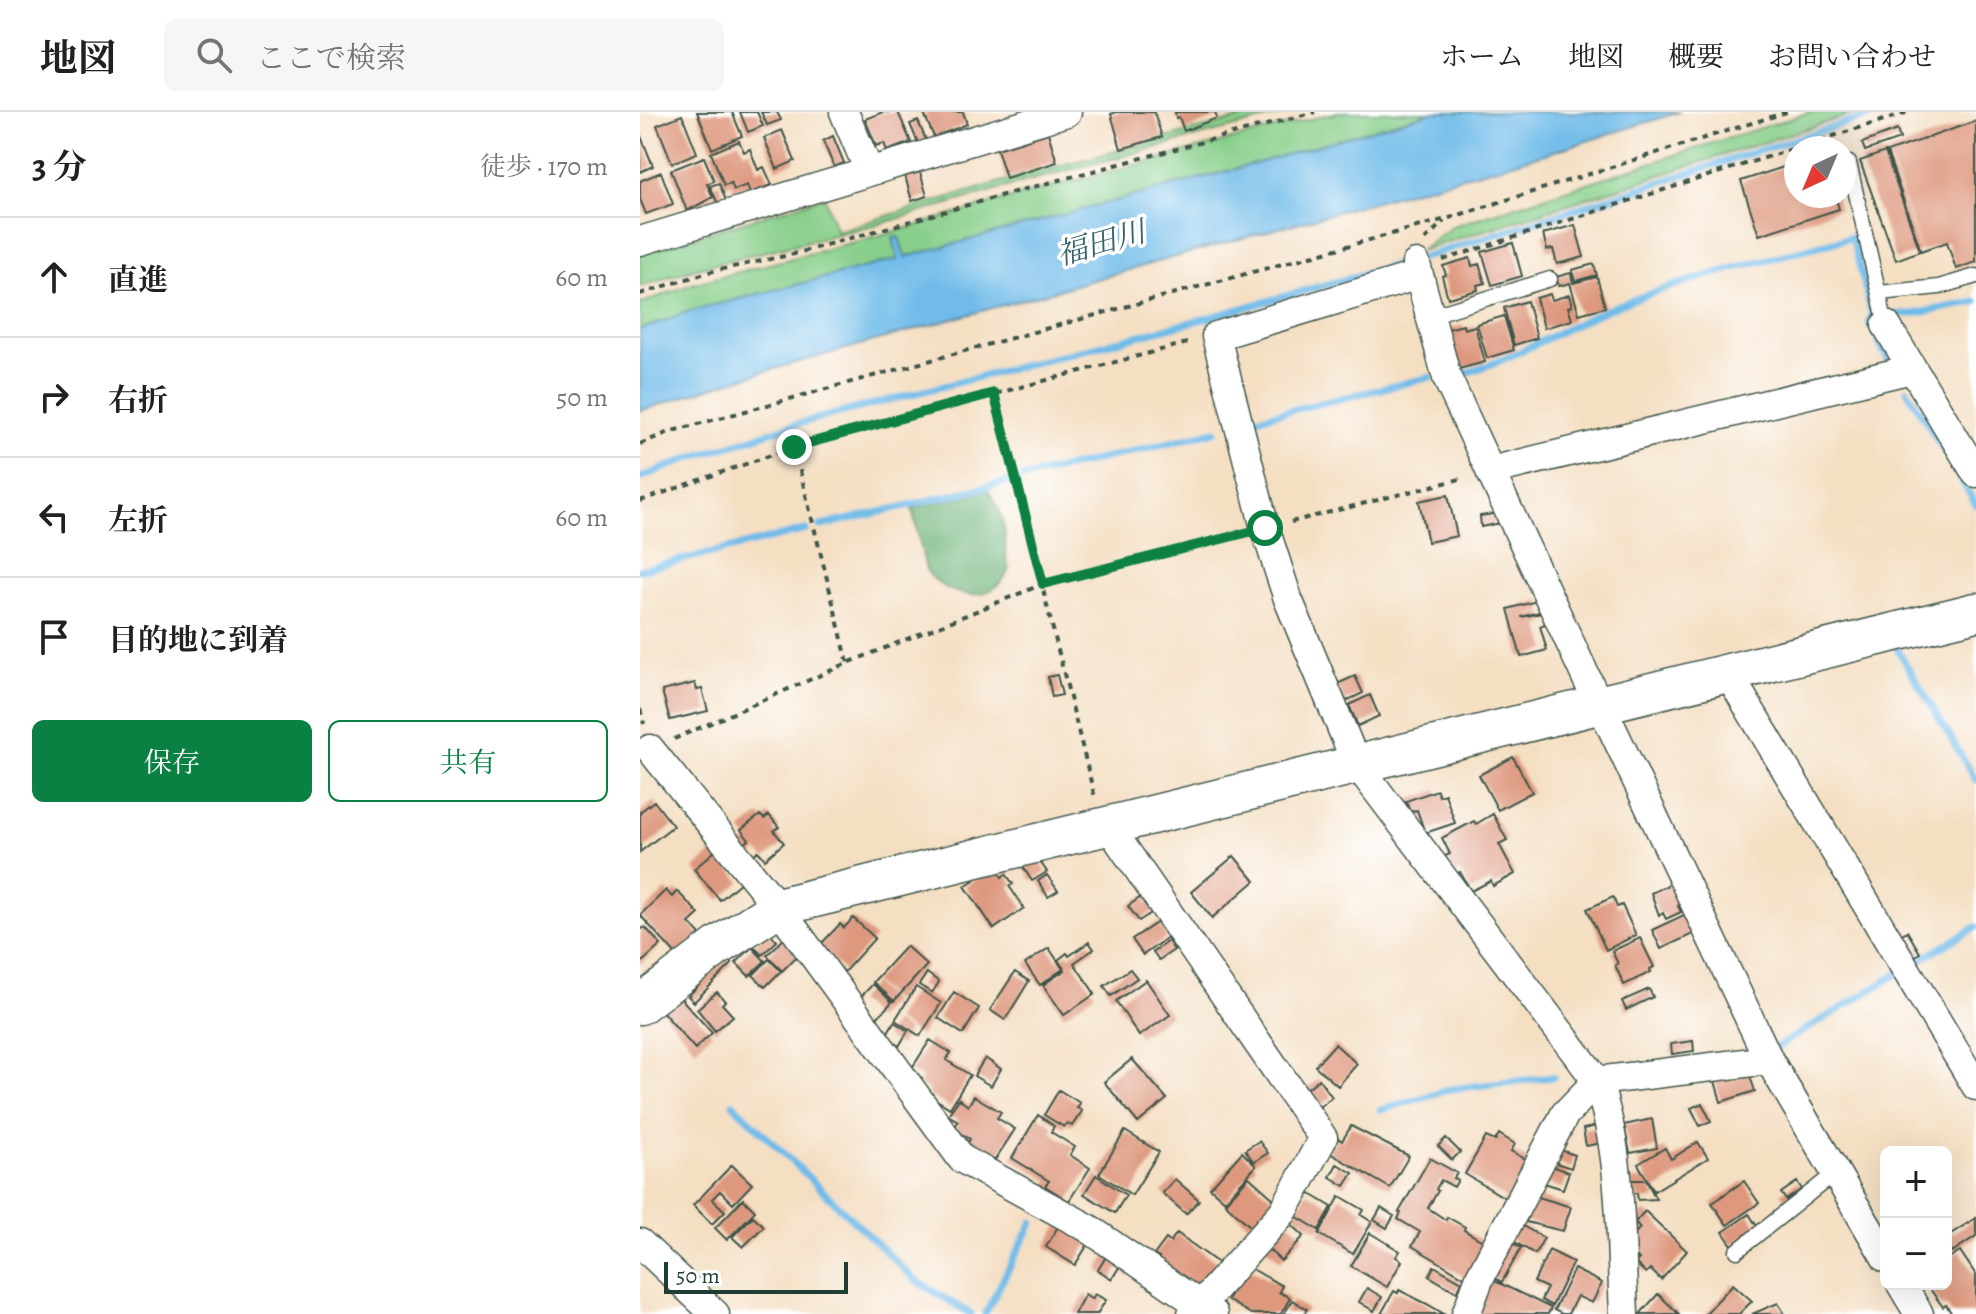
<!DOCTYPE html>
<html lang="ja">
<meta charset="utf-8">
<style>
:root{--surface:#fff;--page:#f6f6f6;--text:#202124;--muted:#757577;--line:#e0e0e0;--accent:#0b8043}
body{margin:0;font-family:Alegreya,"Noto Serif JP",serif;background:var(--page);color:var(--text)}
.controls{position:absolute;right:24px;bottom:24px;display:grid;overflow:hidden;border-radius:12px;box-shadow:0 8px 32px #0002}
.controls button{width:72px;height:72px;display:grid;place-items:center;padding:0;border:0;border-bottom:2px solid var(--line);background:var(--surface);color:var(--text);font:40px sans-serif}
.compass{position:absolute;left:1144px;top:24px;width:72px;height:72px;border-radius:50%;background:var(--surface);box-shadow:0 8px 32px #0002;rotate:224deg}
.scale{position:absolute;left:24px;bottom:20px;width:184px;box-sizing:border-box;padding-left:8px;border:4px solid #1f3d34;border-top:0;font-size:22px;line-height:28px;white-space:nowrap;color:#1f3d34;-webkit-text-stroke:6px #fff;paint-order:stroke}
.stop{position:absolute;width:24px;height:24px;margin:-18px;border:6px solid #0b8043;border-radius:50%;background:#fff}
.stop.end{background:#0b8043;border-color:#fff;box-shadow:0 2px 8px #0008}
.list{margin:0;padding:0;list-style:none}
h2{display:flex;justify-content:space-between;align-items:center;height:104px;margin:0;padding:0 32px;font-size:34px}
h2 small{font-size:26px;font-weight:400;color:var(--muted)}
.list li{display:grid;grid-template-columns:52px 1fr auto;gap:24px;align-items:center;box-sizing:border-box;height:120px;padding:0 32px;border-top:2px solid var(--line)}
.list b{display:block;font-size:30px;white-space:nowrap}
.list em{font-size:26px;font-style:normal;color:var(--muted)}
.actions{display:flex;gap:16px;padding:24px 32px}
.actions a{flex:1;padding:18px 0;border:2px solid var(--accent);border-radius:12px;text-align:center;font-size:28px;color:var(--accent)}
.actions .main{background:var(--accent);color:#fff}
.icon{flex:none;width:44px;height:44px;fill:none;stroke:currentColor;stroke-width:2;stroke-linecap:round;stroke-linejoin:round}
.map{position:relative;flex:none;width:1336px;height:1202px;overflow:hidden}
header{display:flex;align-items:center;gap:48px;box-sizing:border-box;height:112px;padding:0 40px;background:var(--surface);border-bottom:2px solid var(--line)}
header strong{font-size:38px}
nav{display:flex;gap:44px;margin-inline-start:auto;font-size:28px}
.search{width:560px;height:72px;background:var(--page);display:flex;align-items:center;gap:20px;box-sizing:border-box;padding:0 28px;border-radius:12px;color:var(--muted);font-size:30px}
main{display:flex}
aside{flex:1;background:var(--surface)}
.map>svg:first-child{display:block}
.green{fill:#87cf8a;stroke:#53865f;stroke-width:2}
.forest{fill:#6db276;stroke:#467855;stroke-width:2}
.water{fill:#70bbe9;stroke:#487c8e;stroke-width:2}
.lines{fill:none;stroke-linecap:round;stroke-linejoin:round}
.stream{stroke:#70bbe9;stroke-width:7}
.building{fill:#de987e}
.lane-casing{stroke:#3f5549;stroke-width:17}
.street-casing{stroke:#3f5549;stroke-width:31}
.secondary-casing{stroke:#3f5549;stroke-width:41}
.path{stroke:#3f5549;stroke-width:4;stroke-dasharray:6 6;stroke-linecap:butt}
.lane{stroke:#fff;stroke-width:14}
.street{stroke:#fff;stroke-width:28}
.secondary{stroke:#fff;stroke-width:38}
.route{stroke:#0b8043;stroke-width:10}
.labels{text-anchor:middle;stroke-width:7;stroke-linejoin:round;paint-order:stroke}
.water-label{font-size:30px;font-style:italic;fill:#37636a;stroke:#fff}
</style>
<header>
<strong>地図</strong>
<div class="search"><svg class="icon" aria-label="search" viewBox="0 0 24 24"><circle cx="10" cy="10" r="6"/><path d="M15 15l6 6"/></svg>ここで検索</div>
<nav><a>ホーム</a><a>地図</a><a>概要</a><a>お問い合わせ</a></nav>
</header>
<main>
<aside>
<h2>3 分<small>徒歩 · 170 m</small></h2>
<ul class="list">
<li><svg class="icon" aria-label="ahead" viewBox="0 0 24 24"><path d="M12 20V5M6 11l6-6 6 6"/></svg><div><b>直進</b></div><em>60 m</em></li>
<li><svg class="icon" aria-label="right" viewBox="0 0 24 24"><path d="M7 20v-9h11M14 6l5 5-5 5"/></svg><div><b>右折</b></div><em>50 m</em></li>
<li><svg class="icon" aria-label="left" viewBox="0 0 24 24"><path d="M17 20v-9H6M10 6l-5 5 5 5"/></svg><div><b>左折</b></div><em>60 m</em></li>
<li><svg class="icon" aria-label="arrive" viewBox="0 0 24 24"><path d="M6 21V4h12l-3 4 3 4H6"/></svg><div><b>目的地に到着</b></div></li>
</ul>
<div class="actions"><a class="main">保存</a><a>共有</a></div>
</aside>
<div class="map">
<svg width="1336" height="1202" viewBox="0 0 1336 1202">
<rect width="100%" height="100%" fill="#fff"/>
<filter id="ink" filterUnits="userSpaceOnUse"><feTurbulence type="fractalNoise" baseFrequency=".0125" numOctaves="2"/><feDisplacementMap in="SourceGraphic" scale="16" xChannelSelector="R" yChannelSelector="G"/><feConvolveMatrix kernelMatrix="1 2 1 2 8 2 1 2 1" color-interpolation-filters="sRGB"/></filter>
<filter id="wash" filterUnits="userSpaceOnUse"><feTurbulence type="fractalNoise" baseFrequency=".006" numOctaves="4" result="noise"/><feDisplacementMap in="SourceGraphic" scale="32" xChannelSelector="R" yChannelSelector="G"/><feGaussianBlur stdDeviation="1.8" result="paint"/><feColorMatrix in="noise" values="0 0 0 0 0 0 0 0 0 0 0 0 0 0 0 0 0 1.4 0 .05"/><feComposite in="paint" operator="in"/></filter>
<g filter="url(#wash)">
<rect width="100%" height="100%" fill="#f4dfc3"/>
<path class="green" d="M626,0H653L383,70L243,111L49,158L0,175V142L184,85L197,119L381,64Z
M698,0H792L618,51L264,146L259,125L254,126L259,147L47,200L0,218V192L52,172L268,116L385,82Z
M1170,0H1220L779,139L813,114Z"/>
<path class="forest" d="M348,378C356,390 362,402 364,416C366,431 364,443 369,457C353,495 307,487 286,458L272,396Z"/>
<path class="water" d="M792,0H1040L908,41L91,269L0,299V218L47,200L258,147L253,126L259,125L265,145L618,51Z"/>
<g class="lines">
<path class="stream" d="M1260,202H1273L1336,190
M815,264C871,250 919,217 971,196C1046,166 1134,146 1212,125L1232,202L1229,210L1248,248
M1267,278L1336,393
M605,309L791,265
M0,366L47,347L153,313L567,206L781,146L1241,0
M383,366L576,319
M181,414L371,369
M0,458L166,418
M1256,535L1336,668
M1272,853L1336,815
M1136,940L1134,937L1259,861
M93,992L275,1168L331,1202
M741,998L811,977L913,965
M345,1202L393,1110"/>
</g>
<g id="blocks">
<path class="building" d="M57,0H92L102,24L72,37Z
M100,0H117L123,14L108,20Z
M121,0H137L141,8L127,13Z
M243,0H258L271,30L247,39L244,31L236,34L225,7Z
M288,0H323L327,12L294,25L284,2Z
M477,0H514L522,25L481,37L471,2Z
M535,0H575L577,6L544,19L539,5L536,6Z
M42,3L57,41L32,51L17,13Z
M278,9L286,28L278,31L270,12Z
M1336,9V150L1316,157L1307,130L1281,139L1247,40Z
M142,18L155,49L137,57L124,26Z
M1257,18L1260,27L1225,39L1222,31Z
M408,21L417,50L366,66L357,37Z
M0,22L13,54L0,60Z
M193,24L204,51L194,55L183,29Z
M99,29L104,40L110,37L118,58L124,55L132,73L110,81L107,73L94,78L91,71L84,73L71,41Z
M1245,40L1280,139L1256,148L1220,49Z
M64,45L74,69L67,72L73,85L47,99L31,58Z
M1156,51V84H1195L1199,97L1119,123L1101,69Z
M21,60L33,92L6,102L0,87V69Z
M280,60L287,84L272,89L265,64Z
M79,71L86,89L78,92L70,74Z
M935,113L944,145L917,152L913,137L907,138L903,122Z
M873,131L882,164L852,173L842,140Z
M830,146L832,154L839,152L845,171L837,173L838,178L808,186L802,164L806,163L803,154Z
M954,152L957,163L935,169L932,158Z
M931,161L933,171L957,165L965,195L939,202L930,171L919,174L916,165Z
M910,182L912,188L929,183L932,194L928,195L932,208L904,216L896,186Z
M887,189L897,226L874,233L864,196Z
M864,204L874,238L847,246L837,212Z
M823,213L824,217L835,214L845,250L815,258L804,218Z
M808,383L817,424L788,430L779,389Z
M859,401L861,411L841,415L840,404Z
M900,488L903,499L881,505L902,501L905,512L900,514L907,538L881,545L868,497Z
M417,563L422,583L412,585L408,565Z
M715,564L723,581L704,590L697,572Z
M55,571L57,578L62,577L68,599L30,608L22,579Z
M730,583L739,604L718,614L709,593Z
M873,645L892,680L858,698L839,663Z
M797,678L799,684L805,682L815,711L785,721L777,698L770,700L766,689Z
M14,689L33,714L0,740V700Z
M853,702L867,728L859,732L875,762L853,774L851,769L831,779L820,760L815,763L805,744L810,742L802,726L834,709L836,712Z
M120,703L124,707L129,703L139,715L134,719L144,731L125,747L118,739L111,745L102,734L109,728L101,718Z
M75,739L101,770L80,788L54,757Z
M594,744L615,769L572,806L551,780Z
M397,745L407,760L392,769L383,755Z
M355,754L362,765L366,762L373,772L369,774L384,796L354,817L325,774Z
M407,763L418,779L408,785L398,769Z
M1032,771L1042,792L1038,794L1041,800L1026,807L1023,801L1019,803L1011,781Z
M26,778L32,785L37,779L59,802L49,811L60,823L37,844L0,803Z
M504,783L514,799L499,809L488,794Z
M973,785L977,795L982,793L996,823L966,838L947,797Z
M1046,802L1055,821L1021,837L1012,818Z
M213,806L235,826L204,860L180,833L200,812L204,816Z
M518,810L528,825L503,843L492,827Z
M0,815L2,817L5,815L21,833L0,852Z
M128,819L137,829L122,843L113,834Z
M1267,819L1280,841L1272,846L1259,824Z
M146,825L161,840L142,859L127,843Z
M1000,826L1014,855L1010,857L1011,860L984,873L975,853L978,852L972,839Z
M528,829L534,838L519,848L513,840Z
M449,830L454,837L434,851L455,882L424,903L403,873L425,858L418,848L427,841L429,844Z
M266,834L287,853L254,889L233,870Z
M112,835L125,849L109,864L96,851Z
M409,836L423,857L400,873L385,852Z
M87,846L92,852L54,890L48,884Z
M129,847L141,859L125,875L113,863Z
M490,857L497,866L471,884L464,874Z
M375,860L389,869L365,908L350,898Z
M287,861L299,870L292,881L279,873Z
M506,868L530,903L499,924L476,889Z
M233,872L252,890L236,907L217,889Z
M276,875L301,891L280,924L255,908Z
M1009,877L1013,885L986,898L982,889Z
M77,880L85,889L82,892L93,904L75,919L57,897Z
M314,880L339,896L323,922L298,906Z
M38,883L72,921L55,937L21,898Z
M254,910L268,919L259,934L245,925Z
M290,928L311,941L306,948L330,963L310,996L287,982L290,979L279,972L282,966L270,959Z
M1053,929L1054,939L1032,942L1031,932Z
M695,932L717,952L698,974L675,954Z
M345,946L361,957L351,974L334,964Z
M492,947L527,987L498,1011L464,970Z
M1108,958L1115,979L1081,990L1075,969Z
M679,967L692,985L679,995L665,978Z
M419,978L440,991L437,996L442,999L432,1014L427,1011L424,1015L404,1003Z
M334,984L361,1000L357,1006L375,1017L353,1051L326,1034L330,1027L314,1017L318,1009L308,1003L319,987L328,994Z
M1062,991L1071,1009L1060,1014L1051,996Z
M398,1003L414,1014L411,1020L435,1035L430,1043L450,1056L429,1089L405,1074L409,1069L372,1046Z
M1012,1007L1017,1036L990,1041L984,1013Z
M962,1013L966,1030L946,1034L943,1017Z
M711,1014L769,1044L750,1076L688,1040L698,1026L702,1029Z
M485,1019L519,1040L492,1083L459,1062Z
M859,1022L875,1032L871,1039L894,1052L869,1096L862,1092L865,1086L825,1062L846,1025L855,1029Z
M806,1026L820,1040L812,1048L798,1034Z
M619,1029L628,1041L614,1050L605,1038Z
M1058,1030L1068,1046L1014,1079L998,1052L1025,1036L1031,1047Z
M914,1036L935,1043L931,1056L910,1049Z
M602,1040L616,1054L585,1089L570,1076Z
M790,1046L817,1061L814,1066L818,1068L814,1075L801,1068L796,1077L798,1079L788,1096L806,1108L807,1105L825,1115L824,1118L851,1134L831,1169L772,1134L780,1120L758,1107L761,1101L759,1100Z
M697,1052L713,1061L705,1074L690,1065Z
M906,1052L929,1060L923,1077L901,1070Z
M92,1053L112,1072L93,1092L80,1079L72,1087L85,1099L72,1112L53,1093Z
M456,1063L486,1083L475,1101L444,1082Z
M609,1065L636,1089L612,1116L585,1091Z
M535,1067L559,1088L546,1102L522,1081Z
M991,1068H1006L1016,1087L998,1088L997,1081H992Z
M1104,1069L1119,1091L1087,1113L1072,1091Z
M1157,1070L1162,1077L1146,1088L1141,1081Z
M667,1080L692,1095L679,1118L654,1103Z
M700,1084L724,1098L721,1103L732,1110L713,1142L679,1122Z
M895,1084L931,1095L923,1119L886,1110Z
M103,1087L115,1099L87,1128L75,1116Z
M741,1096L754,1104L747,1116L734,1108Z
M1005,1099L1047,1139L1021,1168L1010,1157L1006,1161L995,1151L999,1147L984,1133L1000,1116L995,1110Z
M1109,1102L1118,1116L1092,1133L1083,1120Z
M113,1104L124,1114L103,1135L92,1125Z
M1336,1106V1124L1312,1140L1306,1125Z
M647,1108L664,1124L641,1149L624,1133Z
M420,1111L450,1129L435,1153L406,1135Z
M877,1111L904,1126L895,1142L868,1126Z
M537,1121L578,1151L557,1179L517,1150L519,1146L514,1143L526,1127L530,1130Z
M730,1121L760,1139L756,1145L762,1149L747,1175L711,1154Z
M869,1129L881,1136L862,1170L847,1161Z
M909,1138L933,1150L912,1194L901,1188L907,1176L894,1170Z
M1320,1139L1336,1163V1202H1312L1306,1193L1303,1195L1290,1177L1294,1175L1292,1172H1306V1148Z
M468,1141L482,1150L472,1167L458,1158Z
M607,1154L642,1174L639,1180L650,1186L641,1202H611L587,1188Z
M794,1154L822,1170L817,1180L789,1164Z
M934,1157L962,1171L952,1191L937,1184L928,1202H922L914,1198Z
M851,1167L911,1196L908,1202H834Z
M1093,1172L1112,1189L1099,1202H1065Z
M727,1176L742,1185L734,1199L719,1190Z
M759,1178L787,1192L804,1202H741L754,1179L758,1181Z
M445,1182L452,1187L455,1182L466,1188L457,1202H434Z
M1018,1182L1039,1202H1000Z
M652,1188L667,1197L664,1202H644Z
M1138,1191L1145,1202H1112Z"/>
</g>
</g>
<g filter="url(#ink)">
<use href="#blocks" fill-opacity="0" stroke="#3f5549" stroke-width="2"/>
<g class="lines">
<defs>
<path id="lane" d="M1209,51L1246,213
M1239,181L1299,175L1336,164
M790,204L910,167
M1097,1139L1195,1061"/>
<path id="street" d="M204,0L229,59
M0,129L427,0
M776,152L807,266L959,593
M779,163L576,224L625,416L648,487L716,651L957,969C983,1042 980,1125 984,1202
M1246,213L1336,361
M850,359L1272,257
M1089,563L1336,974
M961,593L1129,948L1246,1146
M10,637L138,795L322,1047L448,1116L573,1202
M468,713L683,1026L643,1100L552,1202
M0,1131L75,1202
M1261,1172L1279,1202
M826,1202L840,1165L925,1002L957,969L1129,948"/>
<path id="secondary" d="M0,893L78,834L138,795L1336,500"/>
</defs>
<use href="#lane" class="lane-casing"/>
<use href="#street" class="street-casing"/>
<use href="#secondary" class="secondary-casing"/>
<path class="path" d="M785,128L804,109
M803,148L1269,0
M0,182L69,160L154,142L363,83L675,0
M354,281L455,686
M0,332L29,320L806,107L1147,0
M154,335L208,551
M0,389L154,335L551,230
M651,410L824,366
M0,597L4,612
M34,627L208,551L403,472L600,423"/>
<use href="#lane" class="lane"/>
<use href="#street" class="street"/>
<use href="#secondary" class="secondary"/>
</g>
</g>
<g class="lines" filter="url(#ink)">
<path class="route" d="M154,335L354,281L403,472L625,416"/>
</g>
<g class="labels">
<g class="water-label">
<text transform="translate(461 131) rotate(-16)" y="10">福田川</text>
</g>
</g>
</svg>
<div class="controls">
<button>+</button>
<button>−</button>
</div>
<svg class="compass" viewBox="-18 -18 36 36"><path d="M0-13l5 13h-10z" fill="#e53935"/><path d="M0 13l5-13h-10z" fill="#757577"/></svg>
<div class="scale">50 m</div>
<div class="stop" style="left:625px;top:416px"></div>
<div class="stop end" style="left:154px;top:335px"></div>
</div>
</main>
